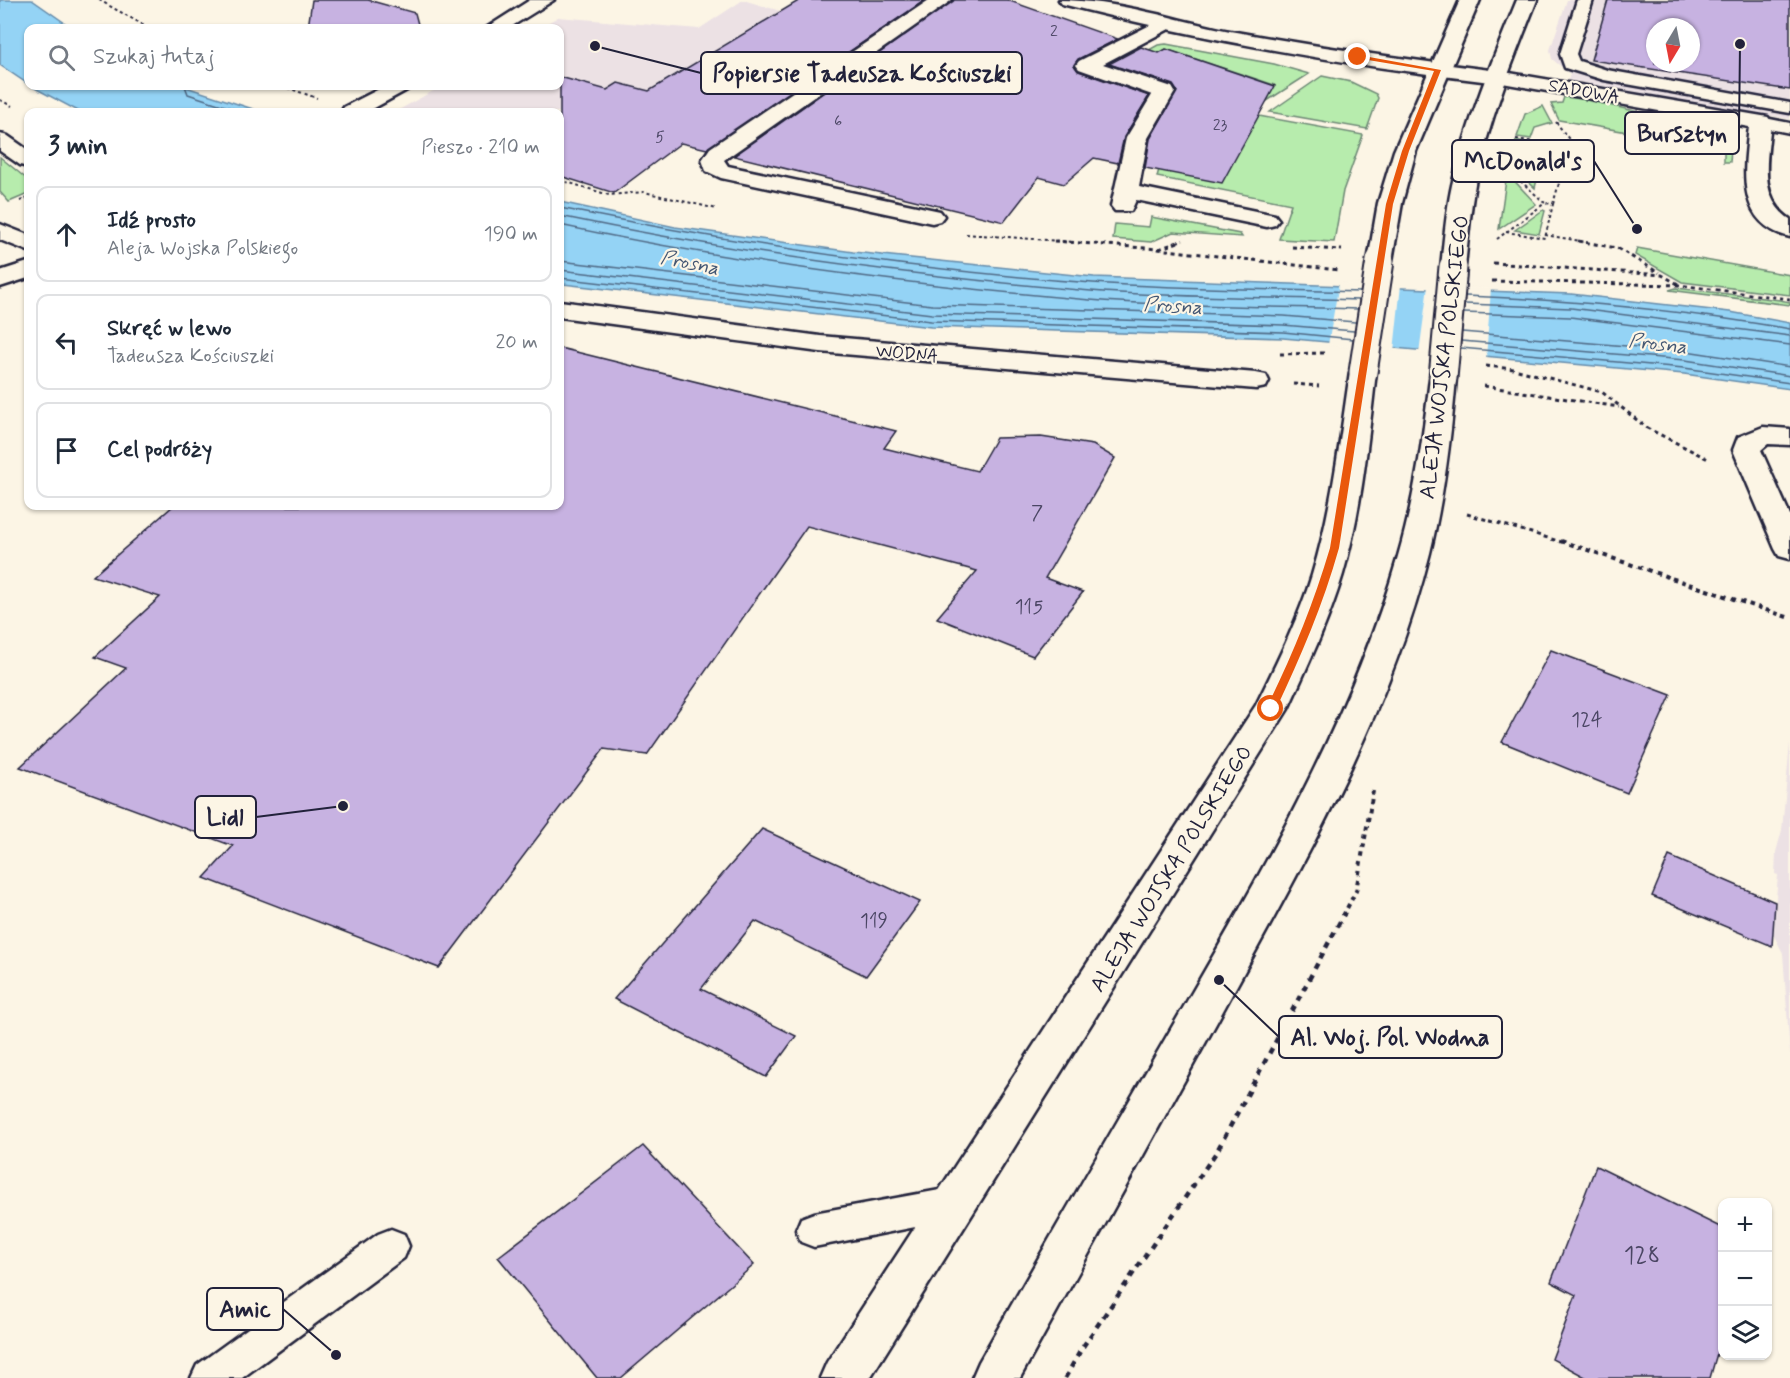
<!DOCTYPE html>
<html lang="pl">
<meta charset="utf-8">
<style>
:root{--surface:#fff;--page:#f2f2f3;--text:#1f2937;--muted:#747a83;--line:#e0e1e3}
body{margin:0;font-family:Mynerve,sans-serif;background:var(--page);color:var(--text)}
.controls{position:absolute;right:18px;bottom:18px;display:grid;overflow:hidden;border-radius:12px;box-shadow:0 2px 4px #0004}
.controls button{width:54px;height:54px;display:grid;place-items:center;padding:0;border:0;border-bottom:2px solid var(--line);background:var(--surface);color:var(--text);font:30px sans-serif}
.compass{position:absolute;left:1646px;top:18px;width:54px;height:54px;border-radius:50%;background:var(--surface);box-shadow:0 2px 4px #0004;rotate:190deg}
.stop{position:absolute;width:18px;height:18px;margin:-14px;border:4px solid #ea580c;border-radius:50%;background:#fff}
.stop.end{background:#ea580c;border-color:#fff;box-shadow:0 2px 6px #0008}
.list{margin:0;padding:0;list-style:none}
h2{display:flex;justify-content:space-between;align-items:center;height:78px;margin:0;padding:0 24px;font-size:26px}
h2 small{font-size:20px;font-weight:400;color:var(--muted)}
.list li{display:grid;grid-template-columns:39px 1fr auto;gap:18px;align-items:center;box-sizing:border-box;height:96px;margin:0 12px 12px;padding:0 12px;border:2px solid var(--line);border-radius:12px}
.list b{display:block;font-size:22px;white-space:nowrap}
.list p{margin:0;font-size:20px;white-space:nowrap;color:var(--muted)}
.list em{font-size:20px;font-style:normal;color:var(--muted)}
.icon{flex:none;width:33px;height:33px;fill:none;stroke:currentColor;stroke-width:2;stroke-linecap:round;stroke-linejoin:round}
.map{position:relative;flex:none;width:1790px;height:1378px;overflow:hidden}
.search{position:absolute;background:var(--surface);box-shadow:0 2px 4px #0004;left:24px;top:24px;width:540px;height:66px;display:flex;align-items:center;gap:15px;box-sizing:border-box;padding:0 21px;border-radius:12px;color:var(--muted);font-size:22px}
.panel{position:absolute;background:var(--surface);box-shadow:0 2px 4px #0004;left:24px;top:108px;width:540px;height:402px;border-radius:12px}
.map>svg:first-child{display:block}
.built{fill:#ece1e4;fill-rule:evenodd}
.green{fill:#b7ecad;stroke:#6c8774;stroke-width:1.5}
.water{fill:#94d3f5;stroke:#668cab;stroke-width:1.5}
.pier{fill:#fcf5e5}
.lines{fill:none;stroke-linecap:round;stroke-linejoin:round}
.shore{stroke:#506985;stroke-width:1.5}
.building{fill:#c7b2e1;stroke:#22223b;stroke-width:1.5;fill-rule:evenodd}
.service-casing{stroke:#22223b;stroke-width:5}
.minor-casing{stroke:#22223b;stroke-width:5}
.tertiary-casing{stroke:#22223b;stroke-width:5}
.secondary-casing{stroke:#22223b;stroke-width:5}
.path-far3{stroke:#22223b;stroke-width:2;stroke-dasharray:3 3;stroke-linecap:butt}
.path-far2{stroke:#22223b;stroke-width:3;stroke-dasharray:4 4;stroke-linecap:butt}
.path-far1{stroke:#22223b;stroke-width:4;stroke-dasharray:4.5 4.5;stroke-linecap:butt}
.path{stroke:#22223b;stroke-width:4.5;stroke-dasharray:6 6;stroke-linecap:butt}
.service{fill:#fcf5e5;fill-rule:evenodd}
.minor{fill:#fcf5e5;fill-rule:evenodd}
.tertiary{fill:#fcf5e5;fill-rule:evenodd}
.secondary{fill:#fcf5e5;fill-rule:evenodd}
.secondary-bridge-casing{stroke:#22223b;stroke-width:31;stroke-linecap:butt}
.secondary-bridge{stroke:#fcf5e5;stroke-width:27}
.route{fill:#ea580c}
.labels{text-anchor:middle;stroke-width:4.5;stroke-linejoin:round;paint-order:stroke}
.far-number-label{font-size:16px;fill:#4b4664}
.far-street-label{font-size:18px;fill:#22223b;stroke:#fcf5e5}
.far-water-label{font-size:20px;font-style:italic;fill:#445773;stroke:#fcf5e5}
.number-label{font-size:20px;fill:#4b4664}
.street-label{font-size:22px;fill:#22223b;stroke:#fcf5e5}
.near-number-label{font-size:24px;fill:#4b4664}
.leader{fill:none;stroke:#22223b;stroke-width:2}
.callout-dot{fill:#22223b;stroke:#fcf5e5;stroke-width:2}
.callout{fill:#fcf5e5;stroke:#22223b;stroke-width:2}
.callout-label{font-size:24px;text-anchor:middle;font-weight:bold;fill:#22223b}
</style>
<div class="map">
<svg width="1790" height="1378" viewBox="0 0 1790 1378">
<rect width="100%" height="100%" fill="#fcf5e5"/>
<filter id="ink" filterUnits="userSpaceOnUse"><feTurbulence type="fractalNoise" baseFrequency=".0167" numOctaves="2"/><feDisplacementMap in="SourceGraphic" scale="12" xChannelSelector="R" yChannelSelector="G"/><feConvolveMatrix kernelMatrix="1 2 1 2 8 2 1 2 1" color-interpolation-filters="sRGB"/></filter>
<g filter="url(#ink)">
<path class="built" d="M743,0L858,34L735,114L691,146L681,143L614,193L560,176V112H395L442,86H560V28H539L558,17L699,29Z
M1567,0H1790V119L1568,80L1570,74L1552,59L1550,50ZM1655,27H1691V63H1655Z
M1790,743V1055L1783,953L1773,934L1778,875L1775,874L1776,852L1782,830Z"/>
<path class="green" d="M1166,44L1274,64L1309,74L1256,108L1274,85L1166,49L1137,66L1122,65L1158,45Z
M1322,76L1351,82L1376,94L1378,98L1367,129L1270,112Z
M1564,97L1582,99L1714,129C1730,136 1732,145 1730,162H1724V149L1559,120L1551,104L1562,103Z
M1543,106L1552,123L1535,128L1531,139L1517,137L1525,114Z
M1259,116L1363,135L1343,191L1334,242L1279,239L1291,204L1157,177L1160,165Z
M1516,141L1530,144L1524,165L1538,175L1535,188L1509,164Z
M0,157L28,180V194L9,202L0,192Z
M1507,173L1536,204L1499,229Z
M1543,210L1545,211L1539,234L1515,230Z
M1151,217L1240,234L1242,237L1173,232L1151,242L1113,239L1115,224L1149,227Z
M1637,248L1790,275V295L1682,282L1635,255Z
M1676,288L1780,300L1790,302V305L1669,290Z"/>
<path class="water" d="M0,0H32L72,28H28V84L0,65Z
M31,86H183L262,112H80Z
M560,202L675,227L853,252L1094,277L1571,294L1730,312L1790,323V389L1684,374L1283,338L931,327L563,284L560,283Z"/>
<path class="pier" d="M1339,283L1401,285L1394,351L1328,345Z
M1428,286L1491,288L1486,359L1419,353Z"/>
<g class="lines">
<path class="shore" d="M185,86L188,94L243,112
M560,208C736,244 914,270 1093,283C1182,289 1271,289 1360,292
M560,216C735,253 913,276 1091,291C1180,298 1270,297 1359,300
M560,225C735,263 912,285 1090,300C1179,307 1269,306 1358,309
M560,261L932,305L1284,316L1355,322
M560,270L932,314L1283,325L1354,331
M560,278L931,321L1283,332L1353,339
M1465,296C1574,300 1682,310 1790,329
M1465,304L1571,308L1790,336
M1464,313L1570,317L1790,345
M1462,332L1686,351L1790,367
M1461,341L1685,360L1790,376
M1461,348L1684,368L1790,383"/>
</g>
<path class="building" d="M312,0H368L415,13L419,28H308Z
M800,0H925L707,149L681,143L614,193L560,176V77L607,90L618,83L649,91Z
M954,0H1007L1118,39L1078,59L1074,65L1078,71L1149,96L1124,137L1118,163L1094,158L1064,184L1039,177L1004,222L734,156Z
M1608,0H1790V90L1591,60ZM1655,27H1691V63H1655Z
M1141,47L1159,53L1166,49L1275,86L1222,183L1145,168L1150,139L1177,91L1173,85L1109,64Z
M560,348L896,431L884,448L977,471L996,438L1041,437L1093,445L1115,458L1045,578L1083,592L1033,656L937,618L977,571L807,526L647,755L604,749L439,968L204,878L233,846L20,767L126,668L95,657L160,597L93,576L173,506H560Z
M1551,650L1671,695L1627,793L1502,742Z
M762,829L920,902L866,976L755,921L701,989L796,1036L766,1077L614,999Z
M1669,856L1775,902L1772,946L1652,896Z
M643,1146L754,1265L621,1378H597L498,1257Z
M1596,1166L1722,1228V1336L1710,1378H1587L1552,1359L1576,1295L1551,1282Z"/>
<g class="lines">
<defs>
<path id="service" d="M1577,0H1593L1576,54L1579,61L1607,70L1790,103V113L1604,80L1565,68L1560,54Z
M1760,117L1790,123V133L1754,126L1751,122L1754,118Z
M956,1187L968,1192L974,1203L968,1214L956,1219L814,1247L801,1242L796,1230L801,1218L814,1213Z
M391,1229L404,1234L409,1246L404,1258L242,1378H191L197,1365L378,1234Z"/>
<path id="minor" d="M530,0H554L509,28H486Z
M929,0H952L724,160L728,166L940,211L944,216L940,221L932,223L721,178L706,171L702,160L710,148Z
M1166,17L1173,19L1176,23L1173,27L1103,64L1172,87L1175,92L1148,138L1139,187L1275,215L1279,220L1275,225L1267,227L1136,200L1131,211H1115L1111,206L1126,138L1152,95L1079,69L1076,65L1079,61Z
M1498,71L1768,117L1771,122C1768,156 1757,197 1790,219V237C1735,224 1744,169 1749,127L1491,81L1487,77L1491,73Z
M385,86H411L407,90L367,112H341L344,107Z
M0,134L8,136L28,150V167L20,165L0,151Z
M0,224L28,235V251L0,240Z
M28,262V278L0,287V271Z
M560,301L820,336L1256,373L1266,375L1269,381L1266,387L1256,389L820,352L560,317Z
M1763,427L1790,429V445L1768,444L1761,450L1790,515V559L1779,556L1775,549L1733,450L1738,437Z"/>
<path id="tertiary" d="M1059,0C1117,0 1174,20 1230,31C1319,47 1408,60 1498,71L1505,73L1509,77L1505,81L1498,83C1351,66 1206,41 1062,4Z"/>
<path id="secondary" d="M1460,0H1480L1416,151L1402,203L1392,261L1389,266L1380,268L1371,266L1368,261L1378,203L1394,151Z
M1517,0H1537C1513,60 1489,121 1475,184C1470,211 1468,239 1465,267L1462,272L1453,274L1444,272L1441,267C1444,240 1446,212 1452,185C1467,121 1492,61 1517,0Z
M1363,364L1372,366L1376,372C1368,440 1362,509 1343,574C1329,621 1308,665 1288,709L870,1378H820L827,1362L1256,705C1277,662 1298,620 1312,575C1332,509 1340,440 1350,372L1354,366Z
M1443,370L1453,372L1456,378C1451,437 1444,495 1430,553C1389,718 1299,871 1218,1020C1152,1139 1086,1259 1020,1378H972L979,1362C1045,1246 1112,1131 1179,1015C1264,868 1351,720 1398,556C1415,498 1423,438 1430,378L1433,372Z"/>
</defs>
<use href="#service" class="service-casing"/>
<use href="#minor" class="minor-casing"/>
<use href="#tertiary" class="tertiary-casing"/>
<use href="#secondary" class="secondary-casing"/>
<path class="path-far3" d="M99,0L149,28
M282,86L317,98
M0,100L12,106
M1556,122L1571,142
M1516,139L1569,148
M560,180L609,195L644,192L717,209
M20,201L28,198
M1553,204L1560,180
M1506,232L1545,238L1553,204L1545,203
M966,234L1074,242
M1545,235L1586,242
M1497,239L1545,203L1506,168
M1177,242L1183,240"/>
<path class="path-far2" d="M1054,241L1158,249L1338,270
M1578,241L1617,248L1659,273
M1292,247L1342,250
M1159,249L1181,241
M1493,263L1662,275L1678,284
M1492,281L1679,285L1790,299
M1280,354L1324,353
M1486,366L1514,369L1602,392L1647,428L1708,459
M1293,384L1319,386
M1484,386L1619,407
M1467,514L1565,543"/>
<path class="path-far1" d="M1561,541L1790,618
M1343,916L1356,891L1373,791"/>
<path class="path" d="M1065,1378L1082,1348L1217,1151L1344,914"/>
<use href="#service" class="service"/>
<use href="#minor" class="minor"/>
<use href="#tertiary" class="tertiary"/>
<use href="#secondary" class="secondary"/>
<defs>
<path id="secondary-bridge" d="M1363,372L1380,261
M1443,378L1453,267"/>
</defs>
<use href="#secondary-bridge" class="secondary-bridge-casing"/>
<use href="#secondary-bridge" class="secondary-bridge"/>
</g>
</g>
<path class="route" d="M1358,55L1441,70L1409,151L1393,204L1339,548C1323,605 1301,656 1276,709L1271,713L1266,709C1292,656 1313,605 1330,548L1386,204L1402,151L1434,71L1356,58Z"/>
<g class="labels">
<g class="far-number-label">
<text x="1054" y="36">2</text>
<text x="838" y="126">6</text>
<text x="1220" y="130">23</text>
<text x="660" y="142">5</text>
</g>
<g class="far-street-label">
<text transform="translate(1584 91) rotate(10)" y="6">SADOWA</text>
<text transform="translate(907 353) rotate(5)" y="6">WODNA</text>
</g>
<g class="far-water-label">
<text transform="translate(690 262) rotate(12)" y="7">Prosna</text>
<text transform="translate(1173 305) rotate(4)" y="7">Prosna</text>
<text transform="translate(1658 343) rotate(7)" y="7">Prosna</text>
</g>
<g class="number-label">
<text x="1037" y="519">7</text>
<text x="1029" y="613">115</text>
<text x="1587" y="726">124</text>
<text x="874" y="927">119</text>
</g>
<g class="street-label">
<text transform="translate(1443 357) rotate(-83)" y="8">ALEJA WOJSKA POLSKIEGO</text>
<text transform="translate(1170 868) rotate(-58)" y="8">ALEJA WOJSKA POLSKIEGO</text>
</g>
<g class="near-number-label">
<text x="1642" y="1263">128</text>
</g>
</g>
<path class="leader" d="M595 46L701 73M1740 44L1739 133M1637 229L1594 161M343 806L256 817M1219 980L1279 1037M336 1355L283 1309"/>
<g class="callout-dot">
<circle cx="595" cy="46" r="6"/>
<circle cx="1740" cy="44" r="6"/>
<circle cx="1637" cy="229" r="6"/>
<circle cx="343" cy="806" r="6"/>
<circle cx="1219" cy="980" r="6"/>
<circle cx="336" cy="1355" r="6"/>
</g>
<g class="callout">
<rect x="701" y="52" width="321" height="42" rx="6"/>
<rect x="1625" y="112" width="114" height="42" rx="6"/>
<rect x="1452" y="140" width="142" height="42" rx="6"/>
<rect x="195" y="796" width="61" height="42" rx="6"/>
<rect x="1279" y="1016" width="223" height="42" rx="6"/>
<rect x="207" y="1288" width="76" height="42" rx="6"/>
</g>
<g class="callout-label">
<text x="862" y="81">Popiersie Tadeusza Kościuszki</text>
<text x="1682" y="141">Bursztyn</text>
<text x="1523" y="169">McDonald's</text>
<text x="225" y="825">Lidl</text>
<text x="1390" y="1045">Al. Woj. Pol. Wodna</text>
<text x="245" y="1317">Amic</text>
</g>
</svg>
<div class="controls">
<button>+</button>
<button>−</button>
<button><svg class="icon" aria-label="layers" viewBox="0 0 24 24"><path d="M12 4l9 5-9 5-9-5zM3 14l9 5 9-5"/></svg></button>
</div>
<svg class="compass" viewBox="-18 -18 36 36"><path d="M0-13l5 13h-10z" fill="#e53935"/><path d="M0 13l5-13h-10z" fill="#747a83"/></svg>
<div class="stop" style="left:1271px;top:709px"></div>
<div class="stop end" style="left:1358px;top:57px"></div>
<div class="search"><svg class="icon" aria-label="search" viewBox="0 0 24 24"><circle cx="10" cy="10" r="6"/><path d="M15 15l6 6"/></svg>Szukaj tutaj</div>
<section class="panel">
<h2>3 min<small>Pieszo · 210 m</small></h2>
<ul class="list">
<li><svg class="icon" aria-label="ahead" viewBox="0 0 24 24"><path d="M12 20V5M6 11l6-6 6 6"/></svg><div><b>Idź prosto</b><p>Aleja Wojska Polskiego</p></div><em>190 m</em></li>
<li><svg class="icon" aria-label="left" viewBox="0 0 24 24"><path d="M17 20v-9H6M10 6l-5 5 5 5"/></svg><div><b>Skręć w lewo</b><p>Tadeusza Kościuszki</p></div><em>20 m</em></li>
<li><svg class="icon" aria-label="arrive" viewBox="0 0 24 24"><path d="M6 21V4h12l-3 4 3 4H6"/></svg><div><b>Cel podróży</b></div></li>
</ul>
</section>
</div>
